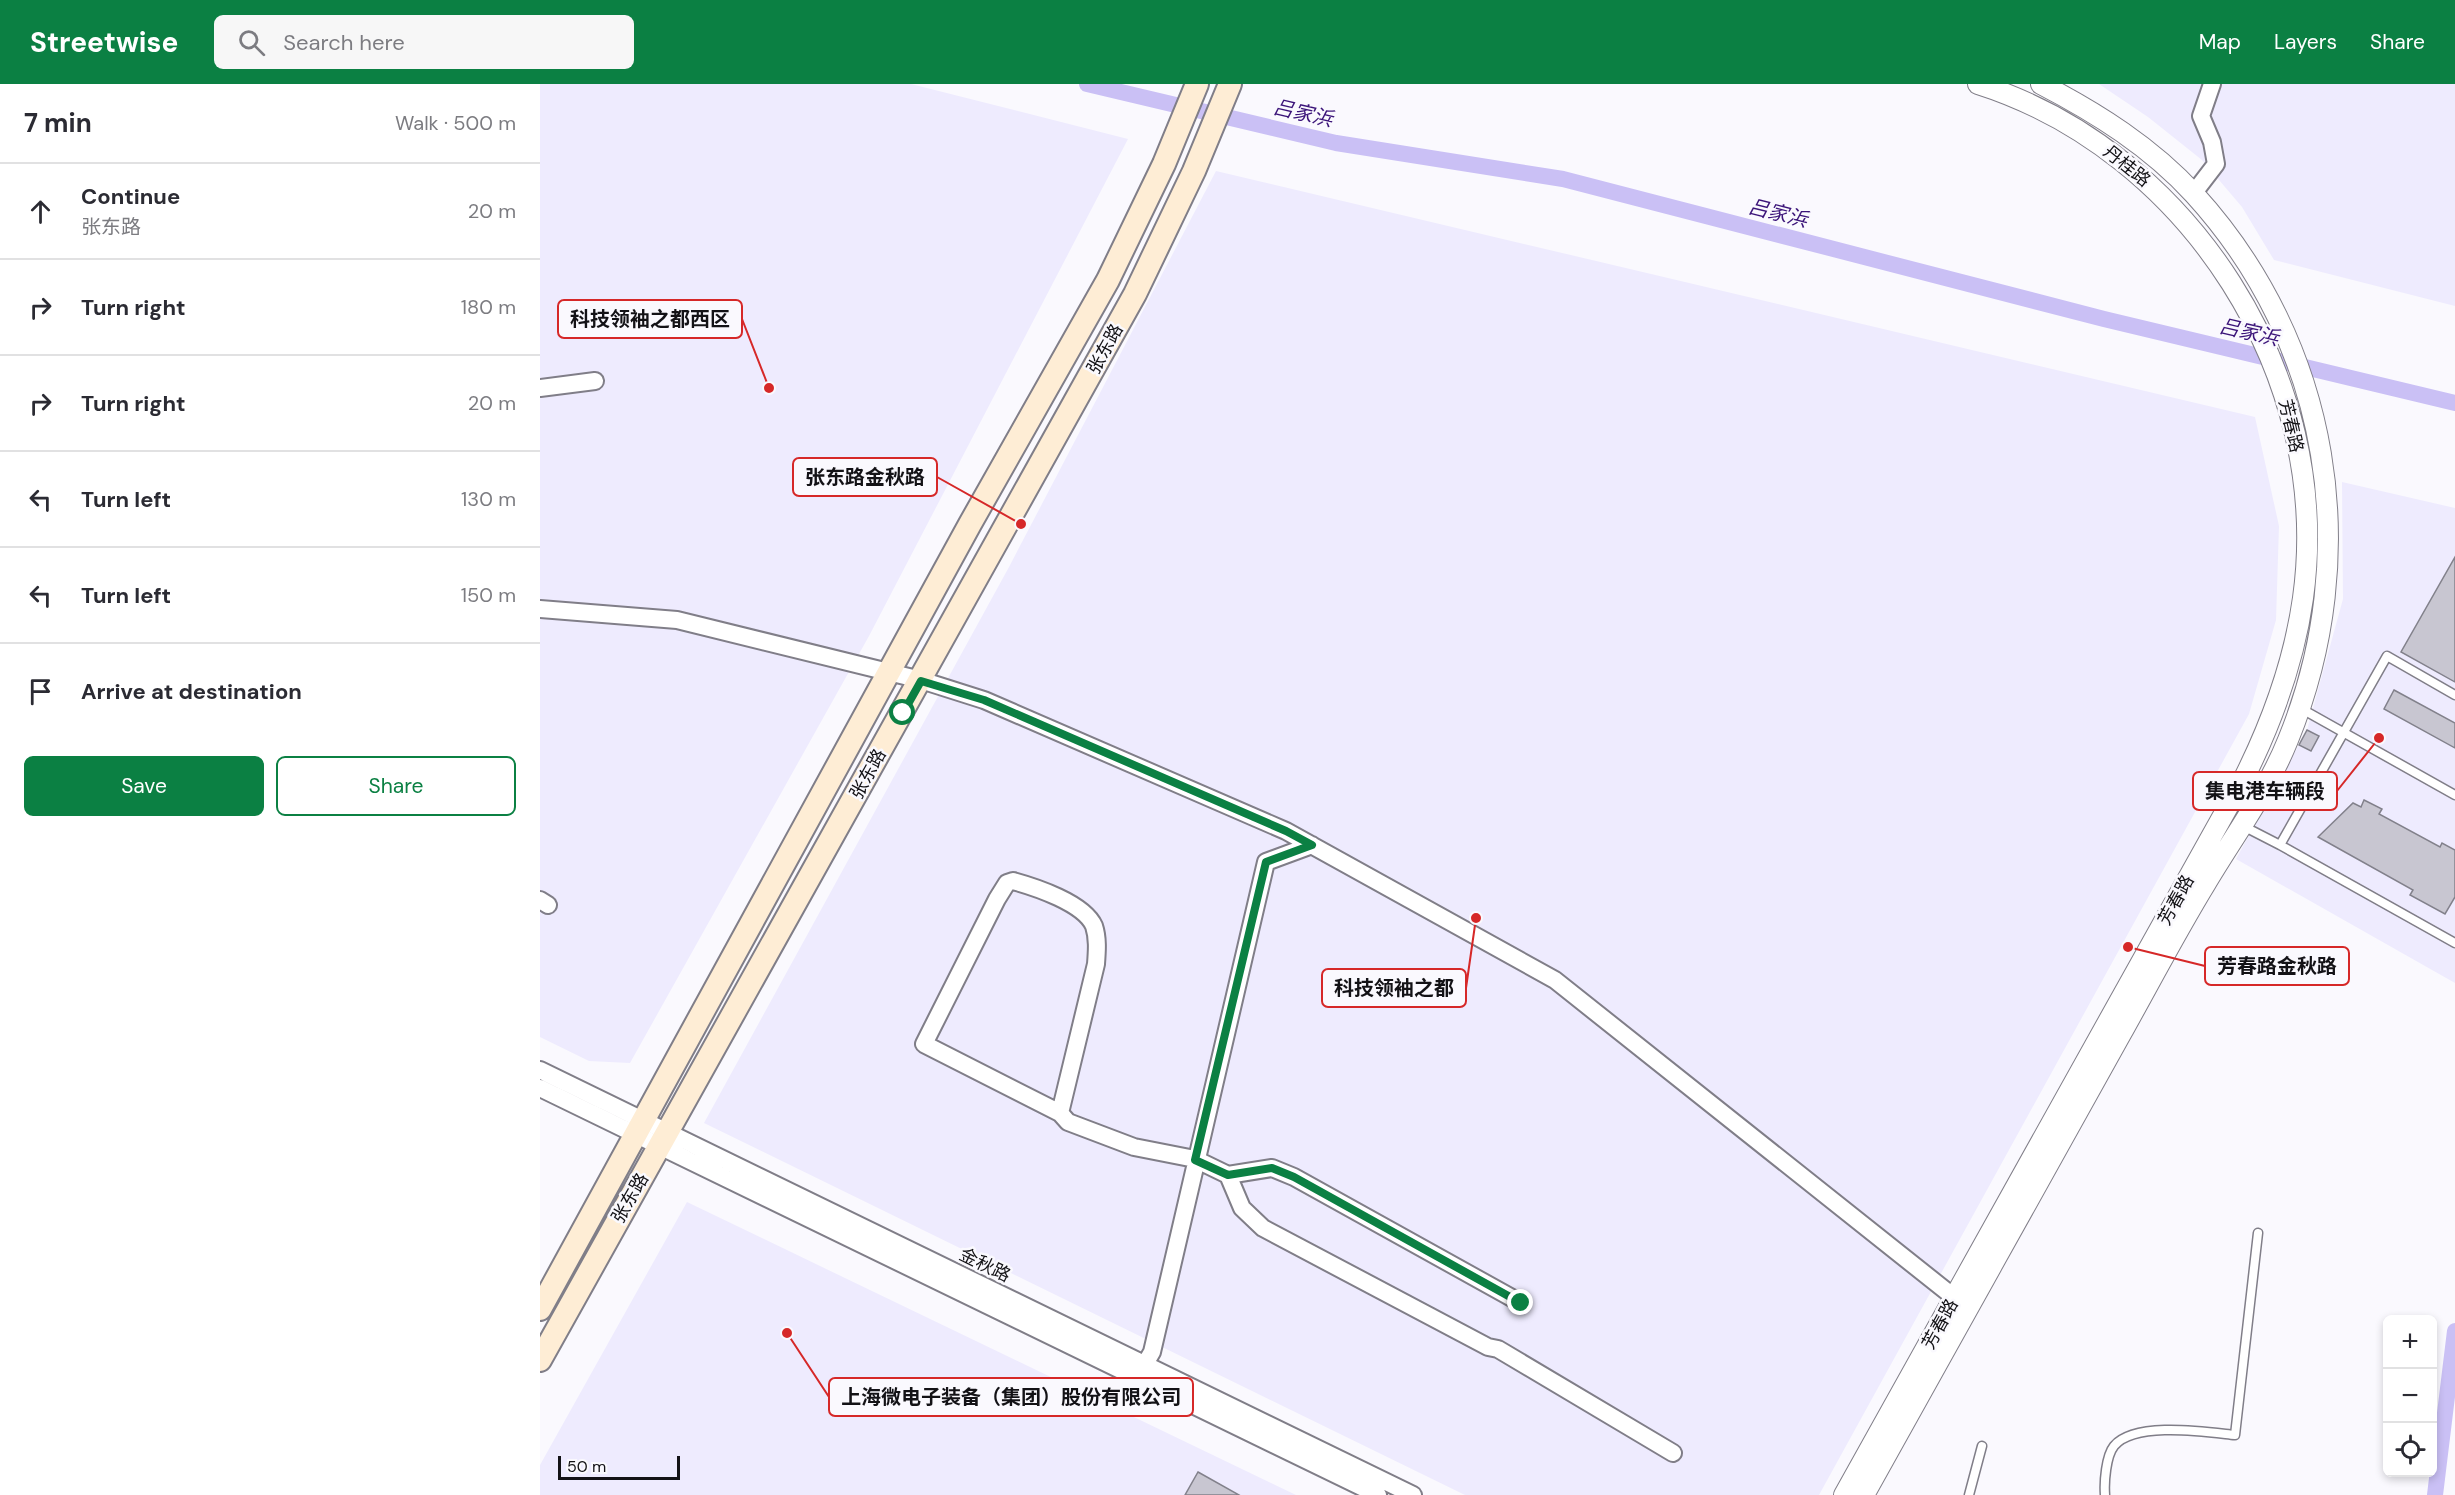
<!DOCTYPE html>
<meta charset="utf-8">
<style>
:root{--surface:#fff;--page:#f7f7f7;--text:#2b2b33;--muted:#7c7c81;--line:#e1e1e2;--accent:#0b8043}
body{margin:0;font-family:"DM Sans","Noto Sans SC",sans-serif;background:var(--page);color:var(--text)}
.controls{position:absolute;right:18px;bottom:18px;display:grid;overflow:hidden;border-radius:9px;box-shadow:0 3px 9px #0003}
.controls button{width:54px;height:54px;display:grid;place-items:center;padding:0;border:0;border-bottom:2px solid var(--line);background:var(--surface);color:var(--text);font:30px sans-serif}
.scale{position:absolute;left:18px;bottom:15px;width:122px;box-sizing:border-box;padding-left:6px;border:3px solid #131216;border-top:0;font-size:16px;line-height:21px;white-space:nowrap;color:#131216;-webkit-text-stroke:4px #faf9fe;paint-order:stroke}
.stop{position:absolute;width:18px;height:18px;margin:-14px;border:4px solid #0b8043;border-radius:50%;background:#fff}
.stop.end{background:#0b8043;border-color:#fff;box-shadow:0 2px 6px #0008}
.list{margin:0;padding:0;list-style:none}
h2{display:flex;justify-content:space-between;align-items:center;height:78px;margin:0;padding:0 24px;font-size:26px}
h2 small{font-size:20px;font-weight:400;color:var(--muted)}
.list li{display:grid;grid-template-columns:39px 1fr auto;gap:18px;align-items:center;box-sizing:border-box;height:96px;padding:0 24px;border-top:2px solid var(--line)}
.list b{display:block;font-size:22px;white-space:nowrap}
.list p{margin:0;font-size:20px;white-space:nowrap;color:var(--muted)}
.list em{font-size:20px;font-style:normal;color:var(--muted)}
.actions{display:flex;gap:12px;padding:18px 24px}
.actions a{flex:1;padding:14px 0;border:2px solid var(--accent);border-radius:9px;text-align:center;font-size:21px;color:var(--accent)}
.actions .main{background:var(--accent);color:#fff}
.icon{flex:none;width:33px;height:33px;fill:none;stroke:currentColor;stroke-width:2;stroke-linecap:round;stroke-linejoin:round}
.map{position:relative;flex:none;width:1915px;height:1411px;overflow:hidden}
header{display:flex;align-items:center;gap:36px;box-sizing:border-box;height:84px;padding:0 30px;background:var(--accent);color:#fff}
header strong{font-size:28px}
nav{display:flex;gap:33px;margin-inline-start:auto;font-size:21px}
.search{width:420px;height:54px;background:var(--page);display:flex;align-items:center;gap:15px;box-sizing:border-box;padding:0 21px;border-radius:9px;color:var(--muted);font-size:22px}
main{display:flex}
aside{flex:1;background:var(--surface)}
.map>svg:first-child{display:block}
.built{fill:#eeebfe}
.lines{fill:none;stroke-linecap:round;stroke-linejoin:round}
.canal{stroke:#cac0f5;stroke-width:16}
.building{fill:#c8c6d1;stroke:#82818b;stroke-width:1.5}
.service-casing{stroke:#807e88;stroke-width:11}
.minor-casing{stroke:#807e88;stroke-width:20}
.tertiary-casing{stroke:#807e88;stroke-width:22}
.secondary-casing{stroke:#807e88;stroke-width:26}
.service{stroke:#fff;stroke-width:8}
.minor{stroke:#fff;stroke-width:16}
.tertiary{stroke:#fff;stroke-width:20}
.secondary{stroke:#feedd5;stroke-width:22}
.route{stroke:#0b8043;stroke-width:8}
.labels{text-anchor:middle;stroke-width:5;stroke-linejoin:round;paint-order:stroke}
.street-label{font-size:18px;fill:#131216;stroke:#faf9fe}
.water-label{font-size:20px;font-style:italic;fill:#3b1479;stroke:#faf9fe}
.leader{fill:none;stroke:#d62828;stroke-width:2}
.callout-dot{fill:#d62828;stroke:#faf9fe;stroke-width:2}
.callout{fill:#faf9fe;stroke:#d62828;stroke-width:2}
.callout-label{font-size:20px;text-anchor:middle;font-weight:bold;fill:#131216}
</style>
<header>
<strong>Streetwise</strong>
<div class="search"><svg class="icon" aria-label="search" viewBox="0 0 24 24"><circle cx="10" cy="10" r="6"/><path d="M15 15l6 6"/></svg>Search here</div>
<nav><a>Map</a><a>Layers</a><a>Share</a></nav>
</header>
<main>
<aside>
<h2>7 min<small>Walk · 500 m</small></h2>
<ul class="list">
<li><svg class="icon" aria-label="ahead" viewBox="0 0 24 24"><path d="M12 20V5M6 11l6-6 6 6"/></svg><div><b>Continue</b><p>张东路</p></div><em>20 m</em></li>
<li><svg class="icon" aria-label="right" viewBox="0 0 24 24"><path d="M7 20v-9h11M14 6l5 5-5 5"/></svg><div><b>Turn right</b></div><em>180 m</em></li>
<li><svg class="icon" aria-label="right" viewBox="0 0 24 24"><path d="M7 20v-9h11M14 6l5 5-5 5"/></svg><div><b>Turn right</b></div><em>20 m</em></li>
<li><svg class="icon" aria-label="left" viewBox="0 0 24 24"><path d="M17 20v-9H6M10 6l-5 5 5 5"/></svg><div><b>Turn left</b></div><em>130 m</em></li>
<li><svg class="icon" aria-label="left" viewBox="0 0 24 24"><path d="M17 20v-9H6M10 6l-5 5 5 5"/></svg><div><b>Turn left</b></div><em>150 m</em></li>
<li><svg class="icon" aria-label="arrive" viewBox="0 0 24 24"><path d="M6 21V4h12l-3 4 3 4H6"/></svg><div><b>Arrive at destination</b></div></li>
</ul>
<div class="actions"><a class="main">Save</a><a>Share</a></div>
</aside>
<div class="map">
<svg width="1915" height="1411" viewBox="0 0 1915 1411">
<rect width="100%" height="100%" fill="#faf9fe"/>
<path class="built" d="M0,0H371L588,55L329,552L90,979L49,977L0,953Z
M1559,0H1915V222L1734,176L1702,123L1662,76L1608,33Z
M676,87L1715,333L1739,442L1736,536L1709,630L1279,1411H925L164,1039L469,483Z
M1802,398L1915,424V899L1696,775L1767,646L1803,515Z
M147,1118L756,1411H0V1381Z"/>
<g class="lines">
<path class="canal" d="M547,0L796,59L1023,95L1564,235L1915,319
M1895,1411L1915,1247"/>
</g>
<path class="building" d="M1915,473V598L1861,568Z
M1854,606L1915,639V664L1844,625Z
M1767,646L1779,652L1771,667L1759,661Z
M1824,716L1842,725L1839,730L1900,763L1902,759L1915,766V813L1905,830L1870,811L1873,806L1778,753L1813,719L1821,723Z
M658,1388L699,1411H645Z"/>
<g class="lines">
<defs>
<path id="service" d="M1915,611L1847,572L1740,761L1915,859
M1760,624L1915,711
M1703,742L1740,761
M1429,1411L1442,1362
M1565,1411C1564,1398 1566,1372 1574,1362C1595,1337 1666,1348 1695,1351L1718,1149"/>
<path id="minor" d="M1653,110L1676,80L1672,58L1661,32L1672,0
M0,304L55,297
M0,525L137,536L381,596L444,616L746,747L1015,896L1415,1214
M0,816L8,821
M0,986L873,1411
M0,1004L838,1411
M520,1029L384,960L457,815L467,799L473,797C495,803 544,819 554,842C558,854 557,867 556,880L520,1029L528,1038L594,1063L655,1075L688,1091L732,1084L754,1093L981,1219
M688,1091L702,1124L723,1144L948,1263L958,1265L1133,1369
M605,1280L612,1268L726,778L772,761"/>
<path id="tertiary" d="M1304,1411L1704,694C1733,636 1754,578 1763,514C1794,293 1649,67 1438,0
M1324,1411C1410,1257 1495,1104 1581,950C1609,900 1636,848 1666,799C1694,752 1727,708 1748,656C1824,470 1791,260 1654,110C1611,63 1557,29 1501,0"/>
<path id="secondary" d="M0,1225L430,440L568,196L624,80L657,0
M0,1276L595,210L654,87L690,0"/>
</defs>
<use href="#service" class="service-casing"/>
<use href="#minor" class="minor-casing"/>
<use href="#tertiary" class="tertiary-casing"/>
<use href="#secondary" class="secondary-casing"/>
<use href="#service" class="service"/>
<use href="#minor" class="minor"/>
<use href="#tertiary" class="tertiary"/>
<use href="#secondary" class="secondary"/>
</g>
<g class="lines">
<path class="route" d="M363,629L381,597L444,616L746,747L772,761L726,778L655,1076L688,1091L732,1084L754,1093L981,1219"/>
</g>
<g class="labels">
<g class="street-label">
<text transform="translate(1587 82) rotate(39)" y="6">丹桂路</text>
<text transform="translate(565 265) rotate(-61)" y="6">张东路</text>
<text transform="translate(1751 342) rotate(77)" y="6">芳春路</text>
<text transform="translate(328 690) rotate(-61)" y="6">张东路</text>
<text transform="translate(1636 816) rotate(-61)" y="6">芳春路</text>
<text transform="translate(90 1114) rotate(-60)" y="6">张东路</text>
<text transform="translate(445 1181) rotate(26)" y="6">金秋路</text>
<text transform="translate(1400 1240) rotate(-61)" y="6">芳春路</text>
</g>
<g class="water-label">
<text transform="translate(763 29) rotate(13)" y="7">吕家浜</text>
<text transform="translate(1238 129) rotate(14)" y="7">吕家浜</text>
<text transform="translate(1709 248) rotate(13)" y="7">吕家浜</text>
</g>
</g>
<path class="leader" d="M229 304L202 235M481 440L397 393M1839 654L1797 707M1588 863L1665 882M936 834L926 904M247 1249L289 1313"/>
<g class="callout-dot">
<circle cx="229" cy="304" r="6"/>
<circle cx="481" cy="440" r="6"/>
<circle cx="1839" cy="654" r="6"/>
<circle cx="1588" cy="863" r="6"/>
<circle cx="936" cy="834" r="6"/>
<circle cx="247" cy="1249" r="6"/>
</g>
<g class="callout">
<rect x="18" y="216" width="184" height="38" rx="6"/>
<rect x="253" y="374" width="144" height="38" rx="6"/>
<rect x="1653" y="688" width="144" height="38" rx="6"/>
<rect x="1665" y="863" width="144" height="38" rx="6"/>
<rect x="782" y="885" width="144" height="38" rx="6"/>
<rect x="289" y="1294" width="364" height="38" rx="6"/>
</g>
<g class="callout-label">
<text x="110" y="242">科技领袖之都西区</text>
<text x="325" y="400">张东路金秋路</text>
<text x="1725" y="714">集电港车辆段</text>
<text x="1737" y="889">芳春路金秋路</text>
<text x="854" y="911">科技领袖之都</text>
<text x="471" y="1320">上海微电子装备（集团）股份有限公司</text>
</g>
</svg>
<div class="controls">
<button>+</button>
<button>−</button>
<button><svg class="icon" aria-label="locate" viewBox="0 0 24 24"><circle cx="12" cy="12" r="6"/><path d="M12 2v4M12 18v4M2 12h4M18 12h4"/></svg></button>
</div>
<div class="scale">50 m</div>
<div class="stop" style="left:363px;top:629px"></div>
<div class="stop end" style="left:981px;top:1219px"></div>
</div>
</main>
